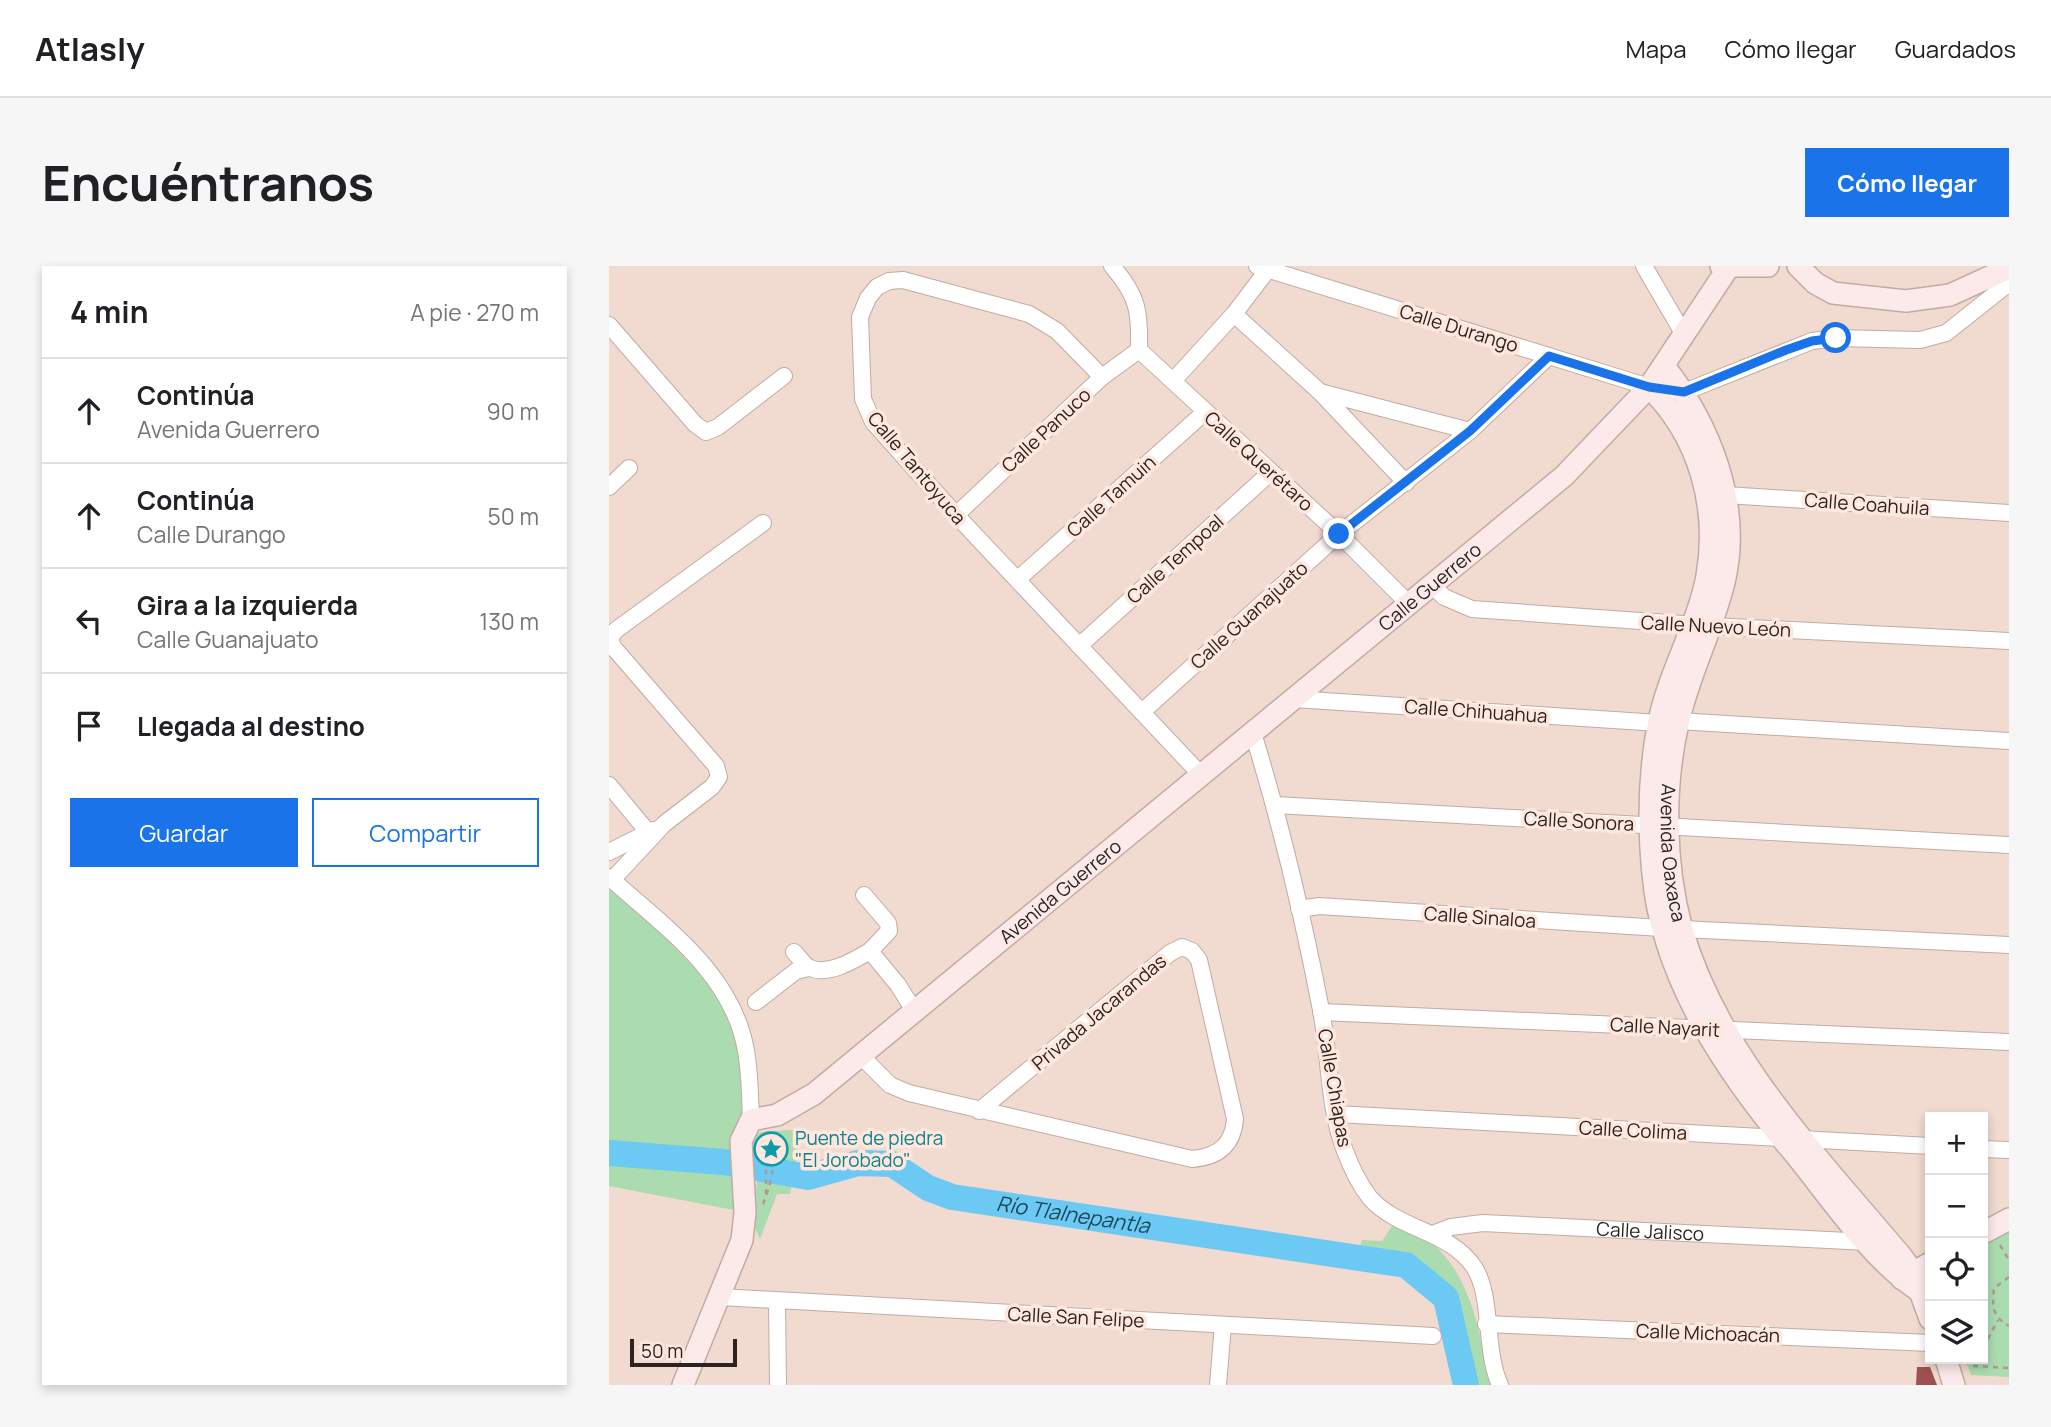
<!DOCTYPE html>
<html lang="es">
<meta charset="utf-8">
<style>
:root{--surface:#fff;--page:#f6f6f6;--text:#202124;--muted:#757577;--line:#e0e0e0;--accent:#1a73e8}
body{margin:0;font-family:Manrope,sans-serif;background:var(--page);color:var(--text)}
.controls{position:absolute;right:21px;bottom:21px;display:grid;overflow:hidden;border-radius:0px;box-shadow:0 4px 10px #0003}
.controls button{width:63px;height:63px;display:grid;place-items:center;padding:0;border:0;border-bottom:2px solid var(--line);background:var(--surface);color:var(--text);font:35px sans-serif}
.scale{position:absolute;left:21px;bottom:18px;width:107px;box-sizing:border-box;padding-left:7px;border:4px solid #2b231f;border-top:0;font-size:19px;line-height:24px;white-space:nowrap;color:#2b231f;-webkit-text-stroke:5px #ffe7dd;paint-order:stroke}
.stop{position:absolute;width:21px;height:21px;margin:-16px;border:5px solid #1a73e8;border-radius:50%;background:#fff}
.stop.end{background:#1a73e8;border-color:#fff;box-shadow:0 2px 7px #0008}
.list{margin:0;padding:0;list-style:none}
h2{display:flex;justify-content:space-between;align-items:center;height:91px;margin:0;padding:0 28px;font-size:30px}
h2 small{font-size:23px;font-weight:400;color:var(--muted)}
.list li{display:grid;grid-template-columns:46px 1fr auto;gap:21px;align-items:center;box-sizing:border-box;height:105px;padding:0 28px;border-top:2px solid var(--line)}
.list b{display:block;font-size:26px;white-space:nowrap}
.list p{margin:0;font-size:23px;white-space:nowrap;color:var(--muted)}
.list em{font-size:23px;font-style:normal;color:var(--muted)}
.actions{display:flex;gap:14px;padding:21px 28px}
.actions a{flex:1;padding:16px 0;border:2px solid var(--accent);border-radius:0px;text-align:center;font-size:24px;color:var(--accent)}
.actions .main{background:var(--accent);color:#fff}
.icon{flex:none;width:38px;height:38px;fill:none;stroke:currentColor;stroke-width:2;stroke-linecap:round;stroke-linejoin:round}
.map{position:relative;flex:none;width:1400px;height:1119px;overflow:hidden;border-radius:0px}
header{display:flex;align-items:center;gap:42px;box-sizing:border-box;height:98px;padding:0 35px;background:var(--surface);border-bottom:2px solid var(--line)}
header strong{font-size:33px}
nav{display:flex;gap:38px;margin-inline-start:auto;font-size:24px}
.intro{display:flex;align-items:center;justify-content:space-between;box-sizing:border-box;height:168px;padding:0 42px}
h1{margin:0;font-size:49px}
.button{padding:18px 32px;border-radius:0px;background:var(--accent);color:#fff;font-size:24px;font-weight:700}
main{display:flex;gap:42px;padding:0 42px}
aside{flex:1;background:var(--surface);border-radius:0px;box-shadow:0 4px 10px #0003}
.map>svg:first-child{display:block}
.green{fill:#aadcaf}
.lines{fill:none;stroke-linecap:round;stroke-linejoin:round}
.river{stroke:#6bc9f3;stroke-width:26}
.building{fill:#a15051}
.street-casing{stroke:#c2aba2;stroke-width:18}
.secondary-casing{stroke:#c2aba2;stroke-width:24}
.path{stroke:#ad9b93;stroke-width:2.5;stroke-dasharray:5 5;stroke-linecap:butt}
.street{stroke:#fff;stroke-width:16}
.secondary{stroke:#fceaeb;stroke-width:21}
.route{stroke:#1a73e8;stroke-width:9}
.labels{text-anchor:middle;stroke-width:7;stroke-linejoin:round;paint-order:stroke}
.street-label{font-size:19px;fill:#2b231f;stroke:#ffe7dd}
.culture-label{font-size:19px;fill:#0d838f;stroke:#ffe7dd;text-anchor:start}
.water-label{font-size:21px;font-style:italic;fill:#1e4758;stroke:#ffe7dd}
</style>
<header>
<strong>Atlasly</strong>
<nav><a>Mapa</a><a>Cómo llegar</a><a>Guardados</a></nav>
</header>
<div class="intro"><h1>Encuéntranos</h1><a class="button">Cómo llegar</a></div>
<main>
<aside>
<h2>4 min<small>A pie · 270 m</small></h2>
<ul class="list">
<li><svg class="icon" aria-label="ahead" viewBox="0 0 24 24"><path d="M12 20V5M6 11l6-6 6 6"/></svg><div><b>Continúa</b><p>Avenida Guerrero</p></div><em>90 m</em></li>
<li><svg class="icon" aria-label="ahead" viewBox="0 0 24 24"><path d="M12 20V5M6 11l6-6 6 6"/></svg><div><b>Continúa</b><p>Calle Durango</p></div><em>50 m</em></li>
<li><svg class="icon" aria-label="left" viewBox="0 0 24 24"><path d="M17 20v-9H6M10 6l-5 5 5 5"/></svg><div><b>Gira a la izquierda</b><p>Calle Guanajuato</p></div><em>130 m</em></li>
<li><svg class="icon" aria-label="arrive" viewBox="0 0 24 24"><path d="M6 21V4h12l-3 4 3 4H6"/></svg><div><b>Llegada al destino</b></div></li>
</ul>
<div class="actions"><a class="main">Guardar</a><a>Compartir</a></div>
</aside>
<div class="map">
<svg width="1400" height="1119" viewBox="0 0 1400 1119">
<rect width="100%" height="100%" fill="#f1dad0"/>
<path class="green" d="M0,614L106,723L134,785L135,946L0,920Z
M181,864L192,866L181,928H168L151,973L141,952L152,896L136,877L152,866Z
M785,957C835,971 857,1015 869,1061C874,1081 874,1101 882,1119H866L841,1024L808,996L751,981L753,974L773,975Z
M1400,958V1111L1362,1109L1356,1093H1374V970Z"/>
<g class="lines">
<path class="river" id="s1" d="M0,887L114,896L199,911L249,897L283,898L319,922L343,931L797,999L837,1032L857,1119"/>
</g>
<path class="building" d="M1308,1101H1321L1328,1119H1307Z"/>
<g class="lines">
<defs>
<g id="street">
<path d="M503,0C529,30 531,45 530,84"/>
<path d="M648,0L1040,121L1075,126L1203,75L1227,72L1311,74L1337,67L1400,17"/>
<path d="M1035,0L1074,67"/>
<path d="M625,48L711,126L797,217"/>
<path d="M0,59L86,158L97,166L109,161L175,110"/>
<path d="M530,84L730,268L799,337"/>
<path d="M493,111L448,65L420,48L294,14L280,15L268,21L259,32L251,51L254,133L264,156L347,249L593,510"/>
<path d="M564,115L625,48L660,2"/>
<path d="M711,126L861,165"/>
<path d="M0,221L20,202"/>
<path d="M1117,229L1400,247"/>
<path d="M347,249L493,111L530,84"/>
<path d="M409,313L596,146"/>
<path d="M822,318L835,331L863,343L1102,360L1400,375"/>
<path d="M470,380L662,206"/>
<path d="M685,433L1050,457"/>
<path d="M533,446L730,268L861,165L940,90"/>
<path d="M1069,455L1400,475"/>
<path d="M644,467C672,558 694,651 712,744C721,790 719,842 736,885C742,901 750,918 761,932C789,964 840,964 865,1001C884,1030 875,1084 891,1119"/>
<path d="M0,519L43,571"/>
<path d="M666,539L1400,579"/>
<path d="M0,586L44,564"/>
<path d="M0,611C54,660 124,707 137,785C141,807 141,831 142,854"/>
<path d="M3,614L55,558L103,521L110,511L107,500L4,381L1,372L7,364L154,257"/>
<path d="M255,629L279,657L280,665L261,685L289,719L306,746"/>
<path d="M690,643L710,640L1052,662"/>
<path d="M1073,663L1400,679"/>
<path d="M185,686C190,691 196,700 201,702C220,710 245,694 261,685"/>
<path d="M147,736L187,705L200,702"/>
<path d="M712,746L1400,776"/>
<path d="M252,790L281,819L300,827L583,893C609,891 624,879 626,853L590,694L583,685L573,681L561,687L370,845"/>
<path d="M727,848L1321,880"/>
<path d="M1374,883L1400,884"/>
<path id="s2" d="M824,968L842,961L874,957L1259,976"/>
<path d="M111,1031L824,1070"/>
<path d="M168,1035L169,1119"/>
<path d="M877,1058L1321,1077"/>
<path d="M609,1119L614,1059"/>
</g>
<g id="secondary">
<path d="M1112,0H1159"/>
<path d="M1189,0L1206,17L1224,27L1297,35L1341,29L1400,2"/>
<path id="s3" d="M1055,100C1101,159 1132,237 1116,312C1105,361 1081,405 1070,453C1054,519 1055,598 1073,664C1110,791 1210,892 1293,991L1304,1006L1321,1053"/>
<path d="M1040,121C1090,170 1110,240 1098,310C1089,358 1061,404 1050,455C1040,505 1039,558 1044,608C1053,713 1119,809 1185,887C1221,931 1261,992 1309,1024"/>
<path d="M1374,967L1400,953"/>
<path d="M1293,1013L1321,997"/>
<path d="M1337,1093L1345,1119"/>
<path id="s4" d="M74,1119L133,974L136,946L132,875L142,854L168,849L205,828L955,210L1040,121L1119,2"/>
</g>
</defs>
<use href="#street" class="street-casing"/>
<use href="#secondary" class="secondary-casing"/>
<path class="path" d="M154,938C160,922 168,900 162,883L167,875L157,874L151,877L157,894V931
M1391,979L1400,994
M1400,1011L1385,1022C1383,1041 1383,1050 1400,1060
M1374,1023L1383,1028
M1374,1082L1389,1054
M1361,1093L1364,1100L1368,1093
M1364,1100L1400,1102"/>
<use href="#street" class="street"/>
<use href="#secondary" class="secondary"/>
</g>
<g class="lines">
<path class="route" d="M730,268L861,165L940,90L1040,121L1075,126L1177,84L1203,75L1227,72"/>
</g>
<defs>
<symbol id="sight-ring" viewBox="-11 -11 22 22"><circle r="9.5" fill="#ffe7dd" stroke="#0f9aa8" stroke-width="1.5"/><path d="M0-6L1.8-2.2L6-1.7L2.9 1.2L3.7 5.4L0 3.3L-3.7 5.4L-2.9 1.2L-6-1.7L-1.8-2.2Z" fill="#0f9aa8"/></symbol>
</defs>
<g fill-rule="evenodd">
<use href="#sight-ring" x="143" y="864" width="38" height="38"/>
</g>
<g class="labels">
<g class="street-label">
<text transform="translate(850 62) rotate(17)" y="7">Calle Durango</text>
<text transform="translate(437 164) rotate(-43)" y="7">Calle Panuco</text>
<text transform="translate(650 195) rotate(42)" y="7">Calle Querétaro</text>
<text transform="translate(308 202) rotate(50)" y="7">Calle Tantoyuca</text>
<text transform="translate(502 230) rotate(-42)" y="7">Calle Tamuin</text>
<text transform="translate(1258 238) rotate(4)" y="7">Calle Coahuila</text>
<text transform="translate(566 293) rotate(-42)" y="7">Calle Tempoal</text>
<text dy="7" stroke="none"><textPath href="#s4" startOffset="1146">Calle Guerrero</textPath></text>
<text transform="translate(640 349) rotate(-42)" y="7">Calle Guanajuato</text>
<text transform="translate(1107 360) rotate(3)" y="7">Calle Nuevo León</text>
<text transform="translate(867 445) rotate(4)" y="7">Calle Chihuahua</text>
<text transform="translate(970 555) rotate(3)" y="7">Calle Sonora</text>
<text dy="7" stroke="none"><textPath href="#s3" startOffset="511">Avenida Oaxaca</textPath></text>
<text dy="7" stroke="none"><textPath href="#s4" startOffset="667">Avenida Guerrero</textPath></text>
<text transform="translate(871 651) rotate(4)" y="7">Calle Sinaloa</text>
<text transform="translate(490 746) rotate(-40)" y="7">Privada Jacarandas</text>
<text transform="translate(1056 761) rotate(3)" y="7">Calle Nayarit</text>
<text transform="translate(726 822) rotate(80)" y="7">Calle Chiapas</text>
<text transform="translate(1024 864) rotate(3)" y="7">Calle Colima</text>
<text dy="7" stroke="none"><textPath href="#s2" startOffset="219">Calle Jalisco</textPath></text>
<text transform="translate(467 1051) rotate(3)" y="7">Calle San Felipe</text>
<text transform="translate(1099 1067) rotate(2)" y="7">Calle Michoacán</text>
</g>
<g class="culture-label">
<text x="186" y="879">Puente de piedra<tspan x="186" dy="22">"El Jorobado"</tspan></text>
</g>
<g class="water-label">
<text dy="7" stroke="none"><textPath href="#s1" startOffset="478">Río Tlalnepantla</textPath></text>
</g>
</g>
</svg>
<div class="controls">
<button>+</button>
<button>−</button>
<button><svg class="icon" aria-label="locate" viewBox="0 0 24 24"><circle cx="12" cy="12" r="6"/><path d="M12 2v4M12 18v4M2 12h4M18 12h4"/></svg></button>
<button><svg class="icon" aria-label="layers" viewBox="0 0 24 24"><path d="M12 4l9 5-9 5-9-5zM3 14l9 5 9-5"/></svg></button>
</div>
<div class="scale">50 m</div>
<div class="stop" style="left:1227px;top:72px"></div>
<div class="stop end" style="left:730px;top:268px"></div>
</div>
</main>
